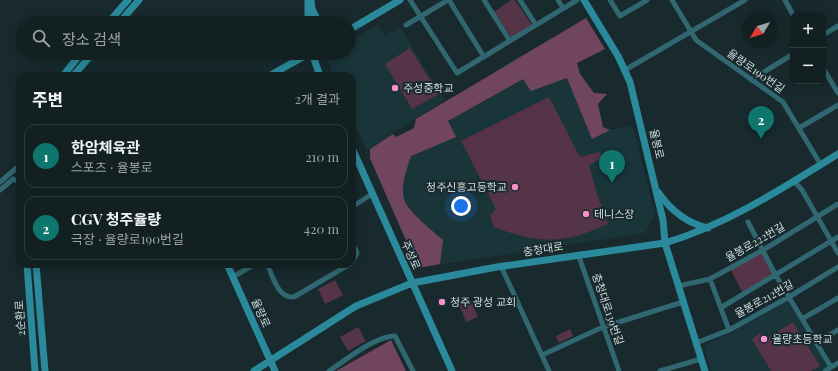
<!DOCTYPE html>
<html lang="ko">
<meta charset="utf-8">
<style>
:root{--surface:#122022;--page:#1b282a;--text:#f1f3f6;--muted:#9ca3a5;--line:#313e40;--accent:#0f766e}
body{margin:0;font-family:"Playfair Display","Noto Sans KR",serif;background:var(--page);color:var(--text)}
.controls{position:absolute;right:12px;top:12px;display:grid;overflow:hidden;border-radius:8px;box-shadow:0 2px 10px #0003}
.controls button{width:36px;height:36px;display:grid;place-items:center;padding:0;border:0;border-bottom:1px solid var(--line);background:var(--surface);color:var(--text);font:20px sans-serif}
.compass{position:absolute;left:742px;top:12px;width:36px;height:36px;border-radius:50%;background:var(--surface);box-shadow:0 2px 10px #0003;rotate:232deg}
.you{position:absolute;left:461px;top:206px;width:14px;height:14px;margin:-10px;border:3px solid #fff;border-radius:50%;background:#1a73e8;box-shadow:0 0 0 6px #1a73e833}
.badge{display:grid;place-items:center;width:26px;height:26px;border-radius:50%;background:var(--accent);color:#fff;font-size:13px;font-weight:700}
.pin{position:absolute;translate:-50% -33px;filter:drop-shadow(0 1px 2px #0008)}
.pin::after{content:'';position:absolute;top:21px;width:14px;height:12px;background:inherit;clip-path:polygon(0 0,100% 0,50% 100%)}
.list{margin:0;padding:0;list-style:none}
h2{display:flex;justify-content:space-between;align-items:center;height:52px;margin:0;padding:0 16px;font-size:17px}
h2 small{font-size:13px;font-weight:400;color:var(--muted)}
.list li{display:grid;grid-template-columns:26px 1fr auto;gap:12px;align-items:center;box-sizing:border-box;height:64px;margin:0 8px 8px;padding:0 8px;border:1px solid var(--line);border-radius:12px}
.list b{display:block;font-size:15px;white-space:nowrap}
.list p{margin:0;font-size:13px;white-space:nowrap;color:var(--muted)}
.list em{font-size:13px;font-style:normal;color:var(--muted)}
.icon{flex:none;width:22px;height:22px;fill:none;stroke:currentColor;stroke-width:2;stroke-linecap:round;stroke-linejoin:round}
.map{position:relative;flex:none;width:838px;height:371px;overflow:hidden}
.search{position:absolute;background:var(--surface);box-shadow:0 2px 10px #0003;left:16px;top:16px;width:340px;height:44px;display:flex;align-items:center;gap:10px;box-sizing:border-box;padding:0 14px;border-radius:22px;color:var(--muted);font-size:15px}
.panel{position:absolute;background:var(--surface);box-shadow:0 2px 10px #0003;left:16px;top:72px;width:340px;height:196px;border-radius:12px}
.map>svg:first-child{display:block}
.built{fill:#19353a}
.green{fill:#553447}
.forest{fill:#72455f}
.lines{fill:none;stroke-linecap:round;stroke-linejoin:round}
.street{stroke:#316771;stroke-width:5}
.secondary{stroke:#2a8a9b;stroke-width:7}
.poi-dot{fill:#f790cd;stroke:#182a2e;stroke-width:1.5}
.labels{text-anchor:middle;stroke-width:4;stroke-linejoin:round;paint-order:stroke}
.street-label{font-size:11px;fill:#d1dcde;stroke:#182a2e}
.poi-label{font-size:11px;fill:#d1dcde;stroke:#182a2e;text-anchor:start}
</style>
<div class="map">
<svg width="838" height="371" viewBox="0 0 838 371">
<rect width="100%" height="100%" fill="#182a2e"/>
<path class="built" d="M378,25L385,36L400,27L445,100L367,150L352,119V76H334L329,63V55L332,53H349V42Z
M524,56L577,63L580,74L594,93L607,94L598,104L603,127L610,130L631,126L634,130L655,215L645,233L418,268L370,158L518,57Z
M788,300L828,366L820,371H711L704,346Z"/>
<path class="green" d="M511,0H515L532,25L512,38L494,12Z
M410,48L439,94L412,109L385,64Z
M549,97L580,157L600,152L602,158L589,165L596,191L608,224C595,229 581,236 567,238C541,243 517,236 494,227L490,216L496,209L461,141Z
M763,250L775,274L743,294L730,268Z
M335,280L343,295L325,304L318,289Z
M471,300L478,317L466,322L459,304Z
M793,322L820,366L811,371H771L752,339L760,333L765,340Z
M358,327L366,341L348,351L340,337Z
M570,329L573,336L559,343L556,336Z"/>
<path class="forest" d="M586,18L605,49L577,63L580,74L594,93L607,94L598,104L603,127L610,130L592,139L567,78L531,91L523,79L448,121L456,137L411,156C407,169 400,186 404,199C406,210 434,232 443,240L440,264L418,268L370,158V149L393,134L396,137L414,128L416,119Z
M391,340L406,371H336Z"/>
<g class="lines">
<path class="street" d="M410,0L457,73L577,0
M449,0L484,57
M484,0L510,41
M520,0L536,25
M558,0L563,8
M610,0L620,16L647,0
M672,0L696,40L783,102L821,165
M785,0L793,15
M406,25L448,0
M823,35L838,26
M823,68L838,93
M625,70L745,0
M751,80L793,54
M799,128L838,105
M794,181L802,190L838,253
M0,182L20,165
M0,190L13,179L20,182
M352,207L372,194
M748,222L775,274L831,367
M352,242L357,253L352,262
M578,254L619,371
M267,264C273,276 277,298 294,297L350,264
M501,266L549,371
M233,277L255,264
M710,279L729,330
M678,286L710,279L763,250L838,204
M722,307L838,237
M802,319L838,298
M696,343L729,330L789,297L838,267
M816,343L838,330
M542,355L603,327L683,302
M329,371C346,360 375,336 395,336L413,371
M660,371L701,359
M825,371L838,363"/>
<path class="secondary" d="M308,0V23
M311,0L312,9L319,23
M584,0L618,56L630,82L663,220L665,243L705,371
M108,23L128,0
M119,23L139,0
M349,30L400,0
M312,53L320,76
M63,76L81,53
M73,76L93,53
M269,76L310,53
M352,148L452,371
M658,192C671,211 686,223 708,228
M27,264L35,371
M36,264L45,371
M227,264L275,371
M254,371L356,306L412,283L497,267L665,243C728,224 783,188 838,154"/>
</g>
<g class="poi-dot">
<circle cx="395" cy="88" r="4"/>
<circle cx="515" cy="187" r="4"/>
<circle cx="586" cy="214" r="4"/>
<circle cx="442" cy="302" r="4"/>
<circle cx="764" cy="339" r="4"/>
</g>
<g class="labels">
<g class="street-label">
<text transform="translate(756 71) rotate(35)" y="4">율량로190번길</text>
<text transform="translate(657 144) rotate(77)" y="4">율봉로</text>
<text transform="translate(755 242) rotate(-30)" y="4">율봉로222번길</text>
<text transform="translate(543 249) rotate(-9)" y="4">충청대로</text>
<text transform="translate(411 255) rotate(66)" y="4">주성로</text>
<text transform="translate(764 299) rotate(-29)" y="4">율봉로212번길</text>
<text transform="translate(608 309) rotate(71)" y="4">충청대로139번길</text>
<text transform="translate(261 313) rotate(66)" y="4">율량로</text>
<text transform="translate(20 318) rotate(-94)" y="4">2순환로</text>
</g>
<g class="poi-label">
<text x="403" y="92">주성중학교</text>
<text x="507" y="191" text-anchor="end">청주신흥고등학교</text>
<text x="594" y="218">테니스장</text>
<text x="450" y="306">청주 광성 교회</text>
<text x="772" y="343">율량초등학교</text>
</g>
</g>
</svg>
<div class="controls">
<button>+</button>
<button>−</button>
</div>
<svg class="compass" viewBox="-18 -18 36 36"><path d="M0-13l5 13h-10z" fill="#e53935"/><path d="M0 13l5-13h-10z" fill="#9ca3a5"/></svg>
<div class="you"></div>
<div class="pin badge" style="left:612px;top:183px">1</div>
<div class="pin badge" style="left:761px;top:139px">2</div>
<div class="search"><svg class="icon" aria-label="search" viewBox="0 0 24 24"><circle cx="10" cy="10" r="6"/><path d="M15 15l6 6"/></svg>장소 검색</div>
<section class="panel">
<h2>주변<small>2개 결과</small></h2>
<ul class="list">
<li><span class="badge">1</span><div><b>한암체육관</b><p>스포츠 · 율봉로</p></div><em>210 m</em></li>
<li><span class="badge">2</span><div><b>CGV 청주율량</b><p>극장 · 율량로190번길</p></div><em>420 m</em></li>
</ul>
</section>
</div>
